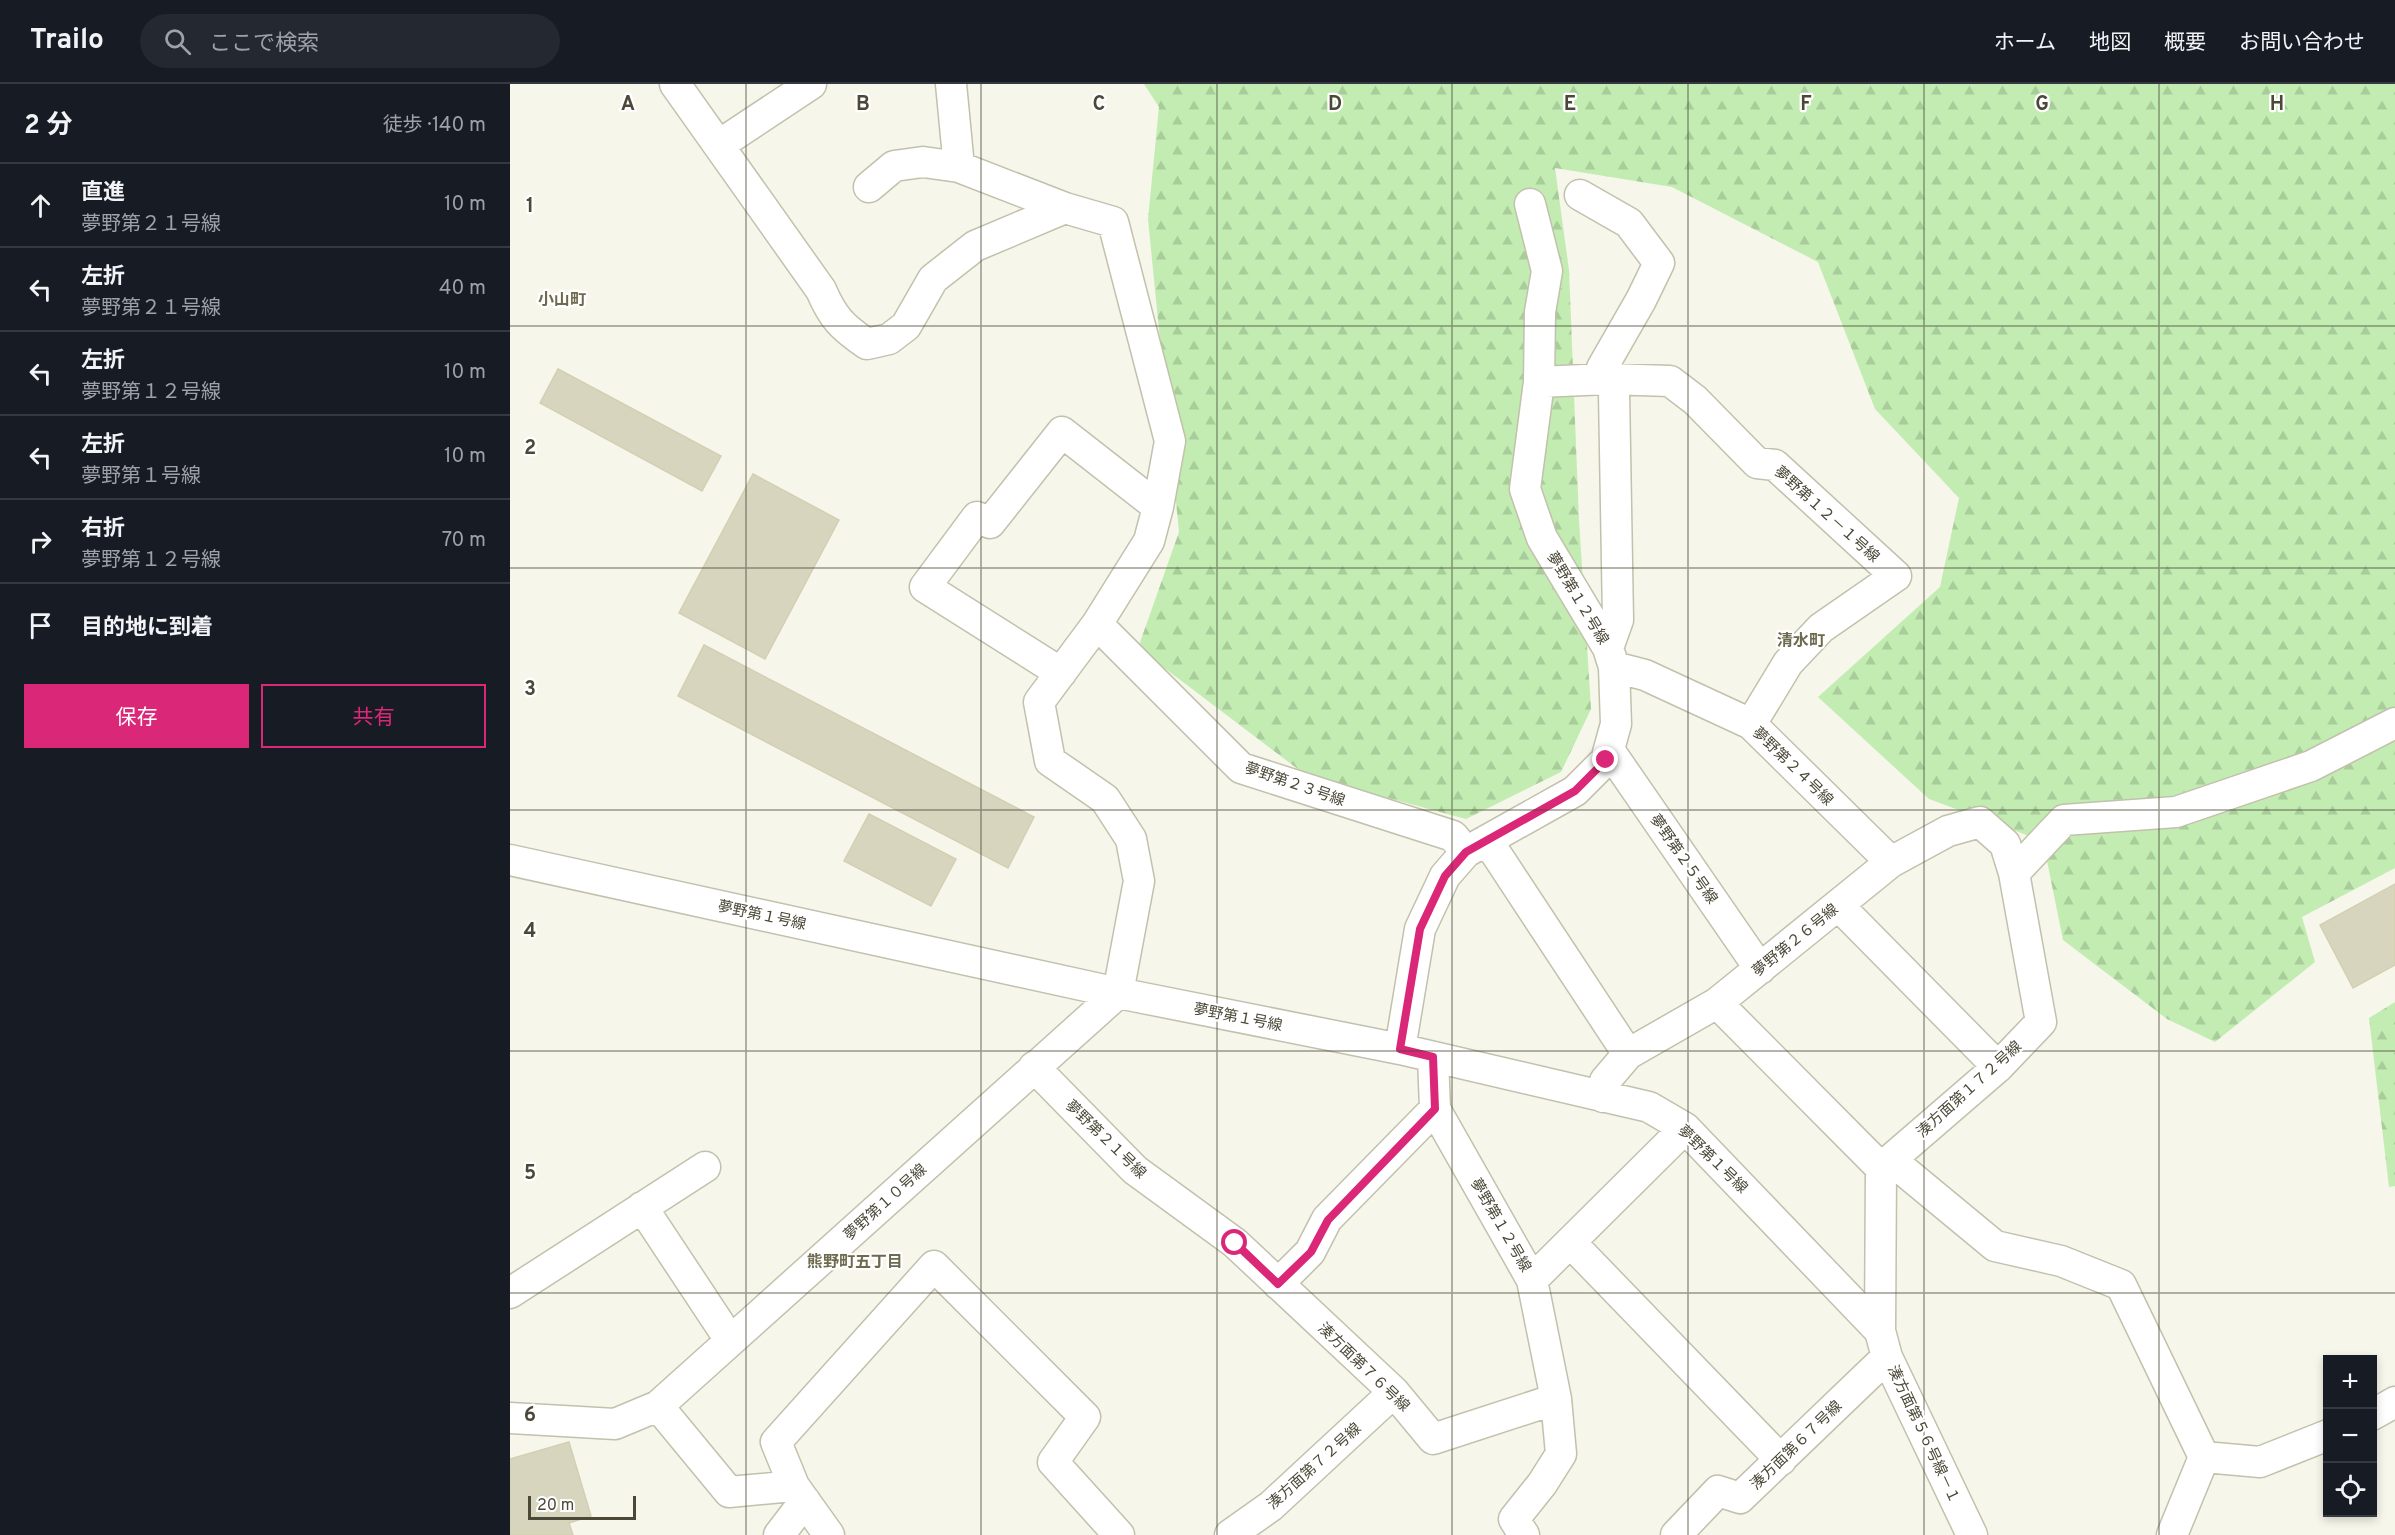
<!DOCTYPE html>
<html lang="ja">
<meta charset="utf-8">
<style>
:root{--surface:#171b24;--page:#242831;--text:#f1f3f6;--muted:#9ea1a6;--line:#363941;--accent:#db2777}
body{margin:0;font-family:Overpass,"Noto Sans JP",sans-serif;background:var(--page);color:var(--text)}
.controls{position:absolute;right:18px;bottom:18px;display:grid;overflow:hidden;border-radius:0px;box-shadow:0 3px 9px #0003}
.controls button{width:54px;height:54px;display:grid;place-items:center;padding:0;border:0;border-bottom:2px solid var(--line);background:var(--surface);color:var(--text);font:30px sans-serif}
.scale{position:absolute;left:18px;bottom:15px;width:108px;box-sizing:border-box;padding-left:6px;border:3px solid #4b4838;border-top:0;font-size:16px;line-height:21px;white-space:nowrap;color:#4b4838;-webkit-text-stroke:4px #fff;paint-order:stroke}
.stop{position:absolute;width:18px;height:18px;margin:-14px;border:4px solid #db2777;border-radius:50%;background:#fff}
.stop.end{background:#db2777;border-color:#fff;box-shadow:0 2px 6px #0008}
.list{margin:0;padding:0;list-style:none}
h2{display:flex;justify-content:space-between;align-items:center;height:78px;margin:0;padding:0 24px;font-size:26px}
h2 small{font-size:20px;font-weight:400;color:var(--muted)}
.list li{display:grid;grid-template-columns:39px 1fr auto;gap:18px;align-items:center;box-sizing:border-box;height:84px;padding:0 24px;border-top:2px solid var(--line)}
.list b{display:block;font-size:22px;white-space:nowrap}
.list p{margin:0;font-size:20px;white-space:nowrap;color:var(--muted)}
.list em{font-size:20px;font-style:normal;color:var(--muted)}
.actions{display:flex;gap:12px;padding:18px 24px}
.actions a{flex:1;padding:14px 0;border:2px solid var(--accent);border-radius:0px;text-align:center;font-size:21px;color:var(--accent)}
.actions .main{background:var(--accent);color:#fff}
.icon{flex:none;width:33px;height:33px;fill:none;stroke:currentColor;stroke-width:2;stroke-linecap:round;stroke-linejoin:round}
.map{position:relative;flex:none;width:1885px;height:1451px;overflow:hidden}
header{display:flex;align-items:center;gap:36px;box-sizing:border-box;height:84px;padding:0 30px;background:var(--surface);border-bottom:2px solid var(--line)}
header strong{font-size:28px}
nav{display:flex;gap:33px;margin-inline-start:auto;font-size:21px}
.search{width:420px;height:54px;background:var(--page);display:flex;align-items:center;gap:15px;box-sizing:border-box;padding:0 21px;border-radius:33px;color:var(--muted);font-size:22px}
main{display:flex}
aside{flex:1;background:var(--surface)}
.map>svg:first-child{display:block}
.forest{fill:url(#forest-firs)}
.building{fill:#d8d5bf;stroke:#d4cfb2;stroke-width:1.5}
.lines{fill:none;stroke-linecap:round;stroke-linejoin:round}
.minor-casing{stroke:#c2c1ac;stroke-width:33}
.minor{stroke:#fff;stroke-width:30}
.route{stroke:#db2777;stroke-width:8}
.grid{fill:none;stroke:#4b4838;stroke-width:1.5;stroke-opacity:0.55}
.labels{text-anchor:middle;stroke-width:4.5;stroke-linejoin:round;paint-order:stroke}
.street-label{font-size:15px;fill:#4b4838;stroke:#fff}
.neighbourhood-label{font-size:16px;font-weight:bold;fill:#6e6a4e;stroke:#fff}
.grid-label{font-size:20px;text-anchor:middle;font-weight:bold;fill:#4b4838;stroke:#fff;stroke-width:4.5;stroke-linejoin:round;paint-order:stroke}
</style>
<header>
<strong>Trailo</strong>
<div class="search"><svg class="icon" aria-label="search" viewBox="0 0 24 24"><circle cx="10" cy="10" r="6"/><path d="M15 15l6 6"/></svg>ここで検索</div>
<nav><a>ホーム</a><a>地図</a><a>概要</a><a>お問い合わせ</a></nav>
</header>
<main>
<aside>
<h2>2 分<small>徒歩 · 140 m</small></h2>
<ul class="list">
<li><svg class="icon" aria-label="ahead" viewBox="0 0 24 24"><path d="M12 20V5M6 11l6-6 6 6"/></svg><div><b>直進</b><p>夢野第２１号線</p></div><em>10 m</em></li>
<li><svg class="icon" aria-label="left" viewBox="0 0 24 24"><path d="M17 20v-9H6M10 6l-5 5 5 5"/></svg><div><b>左折</b><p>夢野第２１号線</p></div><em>40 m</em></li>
<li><svg class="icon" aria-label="left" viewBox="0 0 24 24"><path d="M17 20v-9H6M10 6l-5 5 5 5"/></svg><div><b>左折</b><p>夢野第１２号線</p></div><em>10 m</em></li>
<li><svg class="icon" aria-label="left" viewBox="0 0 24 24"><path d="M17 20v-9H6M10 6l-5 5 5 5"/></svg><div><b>左折</b><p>夢野第１号線</p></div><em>10 m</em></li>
<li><svg class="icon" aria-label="right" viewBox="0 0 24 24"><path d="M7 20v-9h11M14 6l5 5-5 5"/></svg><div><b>右折</b><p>夢野第１２号線</p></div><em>70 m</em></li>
<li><svg class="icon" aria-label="arrive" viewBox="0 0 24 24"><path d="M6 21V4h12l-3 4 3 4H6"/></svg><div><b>目的地に到着</b></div></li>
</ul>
<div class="actions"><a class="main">保存</a><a>共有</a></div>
</aside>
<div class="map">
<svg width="1885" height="1451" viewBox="0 0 1885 1451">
<defs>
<pattern id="forest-firs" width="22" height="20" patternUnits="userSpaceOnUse" patternTransform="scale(1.5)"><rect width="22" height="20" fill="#c2ecb2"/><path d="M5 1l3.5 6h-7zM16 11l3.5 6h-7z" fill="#a8cc9a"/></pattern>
</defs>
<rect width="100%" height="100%" fill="#f6f6eb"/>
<path class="forest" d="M634,0H1885V784L1792,833L1805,878L1705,958L1657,935L1553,856L1533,757L1419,715L1308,613L1430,503L1449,414L1365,325L1308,178L1162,103L1045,84L1059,186L1069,436L1081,625L1051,688L956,735L797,692L628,564L669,448L638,135L649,23Z
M1885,918V1102L1879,1103L1859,934Z"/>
<path class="building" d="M48,285L211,372L192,407L30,319Z
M243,390L329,436L255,575L169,529Z
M194,561L524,733L498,784L168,612Z
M359,730L446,775L421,822L334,777Z
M1885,800V881L1843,904L1810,841Z
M59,1358L81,1432L59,1439L63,1451H0V1375Z"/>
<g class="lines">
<defs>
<path id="minor" d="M441,0L449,83L555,124
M209,61L301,0
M359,103L384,82L413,78L449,83
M1070,111L1119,139L1149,179L1131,216L1092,284L1104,308L1108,536L1098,564
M1029,298L1097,295L1160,297L1185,316L1247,379L1265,381L1386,492L1311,544L1278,579L1241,640
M587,540L731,684L943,752L956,768
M1104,583L1135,591L1241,640L1381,778
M551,589L415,503L467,433L480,439L552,348L648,423
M1099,666L1250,885
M977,756L1118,970
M0,776L608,909L890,965L1139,1023L1175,1044L1370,1247
M1504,789L1554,736L1666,728L1801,682L1885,639
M1328,821L1488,983
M1207,919L1371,1084
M890,965L910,845L935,792L956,768L1065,707L1096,676L1106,640L1104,583L1098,564L1032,454L1015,405L1029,298L1030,228L1037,187L1020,120
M923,973L925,1025L1022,1196L1046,1315L1051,1370L1032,1400L1004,1435L1014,1451
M524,983L625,1086L725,1159L884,1308L923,1355L1046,1315
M1093,1013L1095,997L1118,970L1207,919L1381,778L1438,747L1470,738L1495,760L1504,789L1531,938L1488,983L1371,1084L1370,1247L1377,1273L1462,1451
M1381,1076L1485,1162L1551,1177L1611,1201L1694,1373
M132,1123L220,1256
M1060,1158L1271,1376
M1022,1196L1175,1044
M768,1200L800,1168L817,1135L925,1025
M0,1209L195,1083
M148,1322L219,1408L284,1402L319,1451
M1862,1331L1885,1318
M0,1334L105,1340L148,1322L608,909L629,797L621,755L595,715L540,677L529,618L587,540L639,457L648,423L660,357L603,138L555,124L465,162L423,195L396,242L379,255L357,260C332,243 323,234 311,206L165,0
M1694,1373L1750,1378L1818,1351
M284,1402L266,1358L424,1182L575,1333L543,1378L609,1451
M269,1451L295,1417
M720,1451L761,1422L884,1308
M1166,1451L1208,1407L1230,1414L1377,1273
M1662,1451L1694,1373"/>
</defs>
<use href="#minor" class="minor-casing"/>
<use href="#minor" class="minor"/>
</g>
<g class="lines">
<path class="route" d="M725,1159L768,1200L801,1168L818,1136L925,1025L923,973L890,965L910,845L935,792L956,768L1065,707L1096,676"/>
</g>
<path class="grid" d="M236,0V1451M471,0V1451M707,0V1451M942,0V1451M1178,0V1451M1414,0V1451M1649,0V1451M0,242H1885M0,484H1885M0,726H1885M0,967H1885M0,1209H1885"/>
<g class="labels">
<g class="street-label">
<text transform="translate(1317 430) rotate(42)" y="5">夢野第１２－１号線</text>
<text transform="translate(1068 514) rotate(59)" y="5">夢野第１２号線</text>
<text transform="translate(1283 682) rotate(44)" y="5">夢野第２４号線</text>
<text transform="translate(785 700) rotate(19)" y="5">夢野第２３号線</text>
<text transform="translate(1174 775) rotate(55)" y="5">夢野第２５号線</text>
<text transform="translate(252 831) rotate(12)" y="5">夢野第１号線</text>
<text transform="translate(1285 856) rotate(-39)" y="5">夢野第２６号線</text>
<text transform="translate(728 933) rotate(11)" y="5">夢野第１号線</text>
<text transform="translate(1459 1005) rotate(-42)" y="5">湊方面第１７２号線</text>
<text transform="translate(596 1055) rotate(44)" y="5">夢野第２１号線</text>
<text transform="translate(1203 1075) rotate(44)" y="5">夢野第１号線</text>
<text transform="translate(375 1118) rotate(-42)" y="5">夢野第１０号線</text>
<text transform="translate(991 1141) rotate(60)" y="5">夢野第１２号線</text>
<text transform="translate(854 1283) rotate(44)" y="5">湊方面第７６号線</text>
<text transform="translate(1414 1350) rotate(65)" y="5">湊方面第５６号線－１</text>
<text transform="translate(1286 1361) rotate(-44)" y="5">湊方面第６７号線</text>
<text transform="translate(804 1382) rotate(-42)" y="5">湊方面第７２号線</text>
</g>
<g class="neighbourhood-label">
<text x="52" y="221">小山町</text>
<text x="1291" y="562">清水町</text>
<text x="345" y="1183">熊野町五丁目</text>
</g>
</g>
<g class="grid-label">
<text x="118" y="26">A</text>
<text x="353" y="26">B</text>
<text x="589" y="26">C</text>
<text x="825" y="26">D</text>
<text x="1060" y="26">E</text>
<text x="1296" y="26">F</text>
<text x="1532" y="26">G</text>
<text x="1767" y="26">H</text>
<text x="20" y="128">1</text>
<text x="20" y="370">2</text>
<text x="20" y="611">3</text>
<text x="20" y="853">4</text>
<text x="20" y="1095">5</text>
<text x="20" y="1337">6</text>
</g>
</svg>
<div class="controls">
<button>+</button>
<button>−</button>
<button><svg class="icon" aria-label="locate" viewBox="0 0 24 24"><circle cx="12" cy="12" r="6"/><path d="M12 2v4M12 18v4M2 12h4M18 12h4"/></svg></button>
</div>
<div class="scale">20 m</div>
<div class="stop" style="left:725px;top:1159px"></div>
<div class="stop end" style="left:1096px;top:676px"></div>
</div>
</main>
